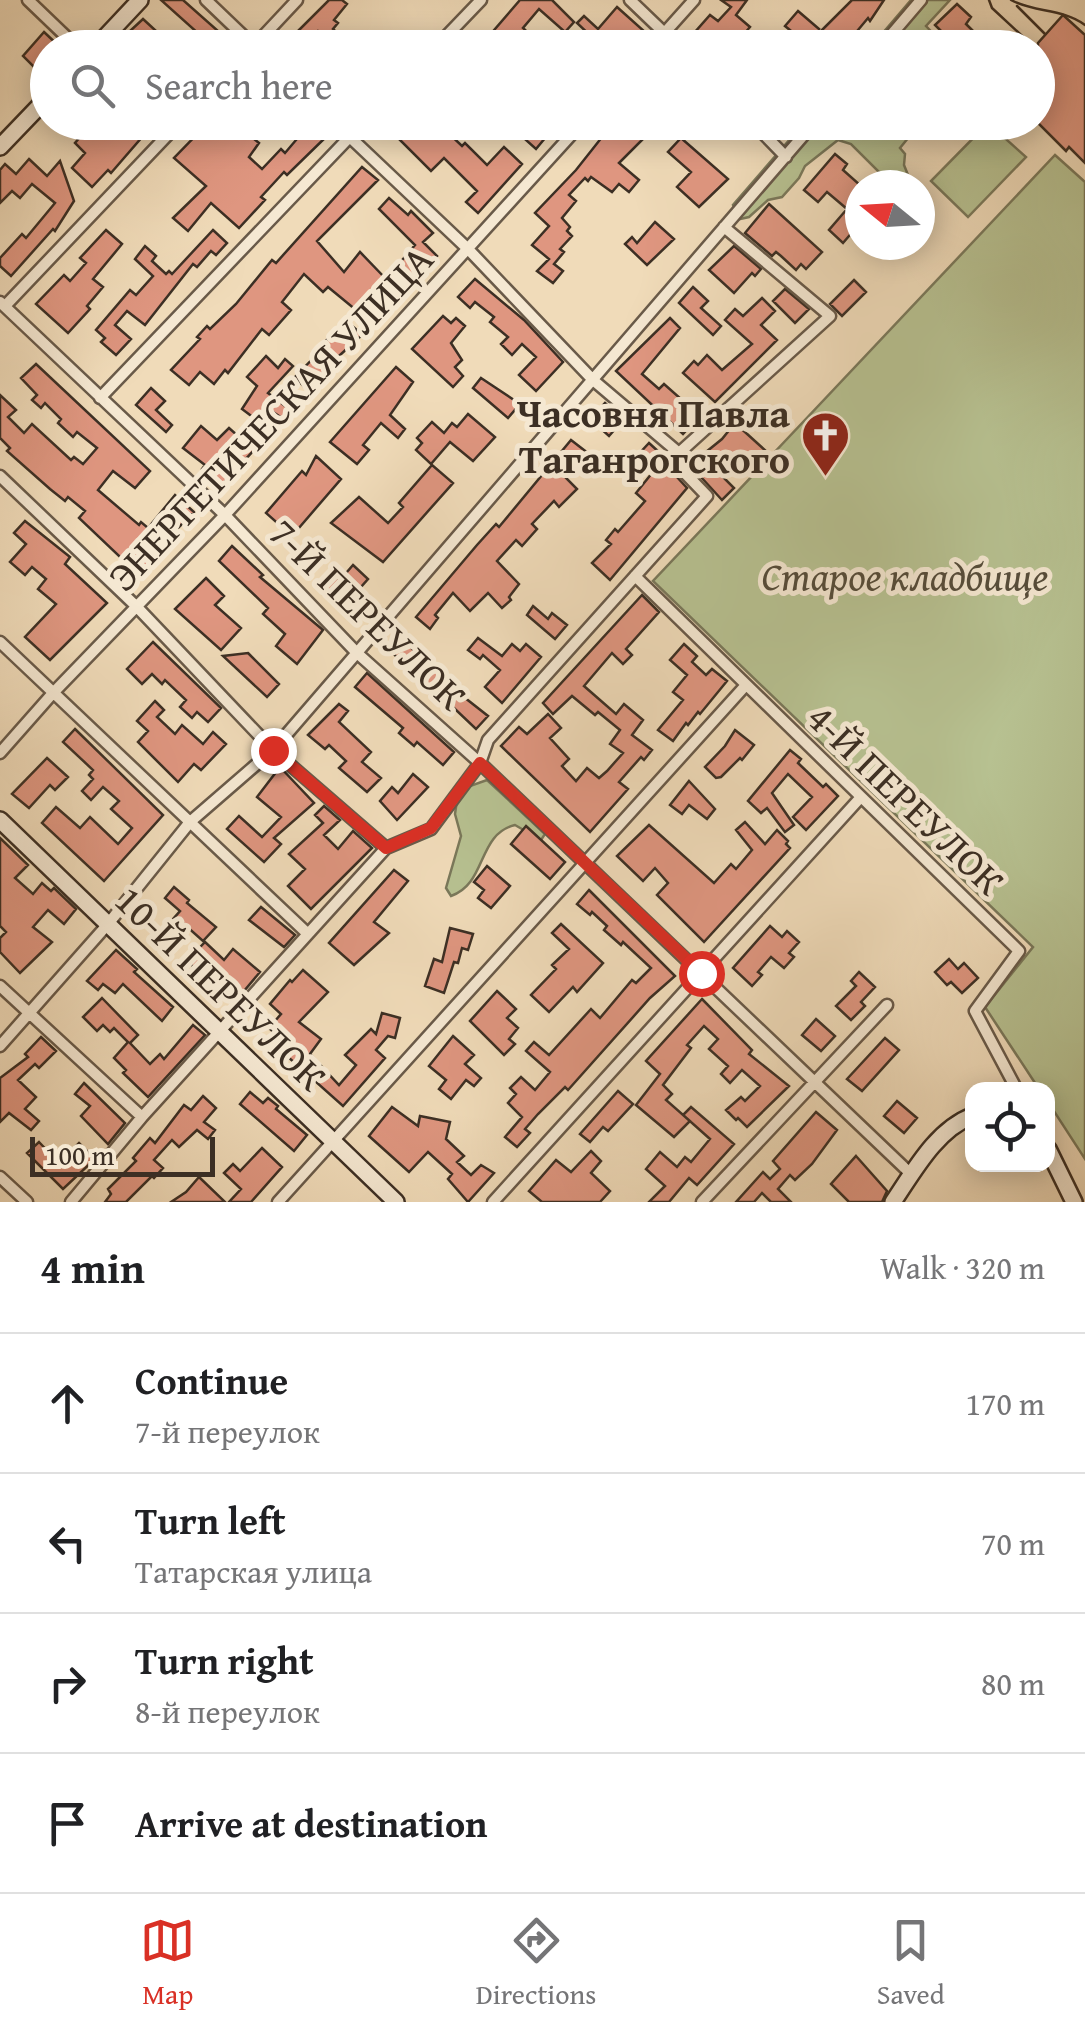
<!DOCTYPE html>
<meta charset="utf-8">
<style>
:root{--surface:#fff;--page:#f2f2f2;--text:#202124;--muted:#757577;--line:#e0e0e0;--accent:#d93025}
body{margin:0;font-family:"Gentium Book Plus",serif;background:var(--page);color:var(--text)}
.controls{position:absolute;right:30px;bottom:30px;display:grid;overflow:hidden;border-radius:20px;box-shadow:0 5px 25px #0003}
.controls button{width:90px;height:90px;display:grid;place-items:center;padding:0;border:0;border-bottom:2px solid var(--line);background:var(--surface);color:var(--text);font:50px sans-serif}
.compass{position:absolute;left:845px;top:170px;width:90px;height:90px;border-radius:50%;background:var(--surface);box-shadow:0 5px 25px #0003;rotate:288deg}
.scale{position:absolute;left:30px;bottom:25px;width:185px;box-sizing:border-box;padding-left:10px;border:5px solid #3c2f24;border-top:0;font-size:28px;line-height:35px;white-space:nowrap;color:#3c2f24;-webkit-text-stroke:8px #f5e8d2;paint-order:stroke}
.stop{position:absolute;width:30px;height:30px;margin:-22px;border:8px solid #d93025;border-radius:50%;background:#fff}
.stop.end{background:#d93025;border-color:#fff;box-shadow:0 2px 10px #0008}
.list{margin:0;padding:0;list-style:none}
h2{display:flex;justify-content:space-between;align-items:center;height:130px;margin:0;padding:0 40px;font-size:42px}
h2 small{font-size:32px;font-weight:400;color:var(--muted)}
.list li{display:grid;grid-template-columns:65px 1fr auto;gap:30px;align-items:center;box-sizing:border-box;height:140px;padding:0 40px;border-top:2px solid var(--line)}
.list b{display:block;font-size:38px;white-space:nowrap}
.list p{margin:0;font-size:32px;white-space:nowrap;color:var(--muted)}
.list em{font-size:32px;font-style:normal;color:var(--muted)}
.icon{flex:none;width:55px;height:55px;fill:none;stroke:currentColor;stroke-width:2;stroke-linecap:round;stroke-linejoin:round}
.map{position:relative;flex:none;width:1085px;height:1202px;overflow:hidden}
.search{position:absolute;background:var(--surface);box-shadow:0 5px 25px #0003;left:30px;right:30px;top:30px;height:110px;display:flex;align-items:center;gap:25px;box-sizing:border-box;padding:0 35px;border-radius:55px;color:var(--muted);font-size:38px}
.sheet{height:690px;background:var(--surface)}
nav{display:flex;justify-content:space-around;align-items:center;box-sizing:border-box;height:140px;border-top:2px solid var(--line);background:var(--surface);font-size:28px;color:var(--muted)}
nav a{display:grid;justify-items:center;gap:5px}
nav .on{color:var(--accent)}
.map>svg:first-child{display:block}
.green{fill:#b7c191;stroke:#7a785a;stroke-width:2.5}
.building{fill:#df9680;stroke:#3c2f24;stroke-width:2.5}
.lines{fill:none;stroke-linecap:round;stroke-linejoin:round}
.street-casing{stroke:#695a49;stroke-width:15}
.secondary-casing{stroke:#3c2f24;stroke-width:20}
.street{stroke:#f5e8d2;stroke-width:10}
.secondary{stroke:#f5e8d2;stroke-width:15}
.tram{stroke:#3c2f24;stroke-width:2.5}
.route{stroke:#d93025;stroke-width:12}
.labels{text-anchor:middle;stroke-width:10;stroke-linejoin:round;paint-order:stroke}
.poi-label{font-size:40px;font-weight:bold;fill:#3c2f24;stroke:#f5e8d2;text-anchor:end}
.street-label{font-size:40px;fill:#3c2f24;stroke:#f5e8d2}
.park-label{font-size:40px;font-style:italic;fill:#554c3a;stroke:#f5e8d2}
</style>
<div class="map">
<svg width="1085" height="1202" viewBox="0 0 1085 1202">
<rect width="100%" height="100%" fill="#f0dbb9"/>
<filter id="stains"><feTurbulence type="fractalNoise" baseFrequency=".002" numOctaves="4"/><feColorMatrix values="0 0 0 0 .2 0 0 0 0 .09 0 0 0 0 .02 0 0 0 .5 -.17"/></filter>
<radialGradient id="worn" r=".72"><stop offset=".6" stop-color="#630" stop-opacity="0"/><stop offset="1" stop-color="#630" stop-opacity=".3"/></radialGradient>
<path class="green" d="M911,0H950L926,26L946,47L870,48Z
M804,123H927L922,131L913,132L900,148L905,154L904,165L912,185H892L851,144L838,140L805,166L799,178L782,197L768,200L749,217L740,219L733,205Z
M988,123L1026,157L968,217L931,181Z
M1055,155L1085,182V1159L1048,1102V1090L1039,1089L985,1007L1033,947L653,581Z
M487,780L545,834L541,840L515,825C477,834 487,884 451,896L446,888L461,836L455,814L457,800L470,786Z"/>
<path class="building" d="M161,0H183L218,31L202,48H186L199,34Z
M329,0H342L347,4L334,20L338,23L333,29L352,48H338L318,31L305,48L292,37Z
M520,0H552L574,22L565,32L539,9L523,28L544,48H488L483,43Z
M721,0H747L736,15L750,27L732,48H712L695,32L710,15L718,21L731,7Z
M852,0H884L870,21L868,18L843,48H839L820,32Z
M957,4L971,17L966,24L987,45L997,33L1012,48H958L935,25Z
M617,7L645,32L633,45L627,40L620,48H585L593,38L577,23L584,16L598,29Z
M798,11L819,29L807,44L785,26Z
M1063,15L1085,35V163L1069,147L1066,151L1038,123V43Z
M143,19L167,41L161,48H117V43Z
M44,32L61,48H48V56L36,69L23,56Z
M130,122H141L149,129L111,173L108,170L92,187L72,168L85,153L75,143L87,129L96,138L104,129L115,138Z
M196,122H264L253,138L259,143L249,157L262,169L281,149L285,153L302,133L289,122H313L328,135L287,175L284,172L261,197L265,200L239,228L211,203L188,231L173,218L206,186L174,158L203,128Z
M404,122H431L440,130L442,127L462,146L465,143L487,165L504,147L522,164L478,213L466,202L477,191L444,158L431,171L393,133Z
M526,122H540L550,132L536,149L517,132Z
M614,122H634L647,135L619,163L639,180L629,192L619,184L612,192L591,177L588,181L585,178L569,195L576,201L562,218L570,227L567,231L572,236L560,249L564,252L554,264L563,271L553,283L537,271L549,259L532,245L549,226L535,213L576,170Z
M681,138L728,179L699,207L677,187L691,172L668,152Z
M835,154L847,164L843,170L860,185V223L843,243L829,230L847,209L827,192L818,202L804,190Z
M29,159L47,176L60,161L74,201L55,231L53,229L11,276L0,266V258L22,234L26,238L55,203L32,184L20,198L12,191L0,203V170L5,164L16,174Z
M362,167L378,180L317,241L344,272L360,252L386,279L415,245L379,209L389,198L408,215L411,211L433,233L423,242L437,256L402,292L379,322L365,311L362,315L328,287L323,292L304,274L282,302L291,310L269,335L262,329L228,373L225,370L214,384L200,372L189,385L171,370L200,339L197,337L207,326L210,329L236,304L272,260L276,263Z
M769,204L822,252L806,269L801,264L796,270L781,256L776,252L772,256L745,233Z
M655,222L674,239L647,265L625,244L632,237L637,243Z
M106,230L122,244L93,279L103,287L87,306L90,309L68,333L36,304L64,275L70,281L86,263L80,258Z
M213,230L227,243L216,255L211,251L197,267L193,264L145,325L127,311L115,325L131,339L116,355L101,342L105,338L96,330L130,290L136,295L153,276L135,259L145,246L156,256L152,261L166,274L169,271L172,274Z
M734,246L761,269L755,276L752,273L734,293L709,270Z
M475,279L524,320L563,362L536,391L519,375L536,357L522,344L512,355L501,344L508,337L490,322L494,317L475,302L470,308L458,297Z
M854,280L866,292L842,316L830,304Z
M693,287L708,301L701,308L721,326L713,335L679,303Z
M785,289L809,309L795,323L773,301Z
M762,298L775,311L761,325L777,340L715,402L683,373L694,361L698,365L707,355L722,370L752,344L725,320L735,309L743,316Z
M443,316L451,323L456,318L465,326L451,343L462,360L455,367L463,376L453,387L412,349Z
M670,318L680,328L642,374L659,389L664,384L681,399L678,402L697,419L683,434L616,371Z
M347,321L362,335L328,366L332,369L308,391L295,377L322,349L319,347Z
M266,356L278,368L285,359L293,366L268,393L289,409L282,418L273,412L258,431L266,437L221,486L202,469L205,465L183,448L201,426L217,440L229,428L238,436L254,418L242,409L257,386L247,377Z
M36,364L150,471L135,488L113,471L98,490L139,525L141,522L148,528L175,495L194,512L165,541L159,536L146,551L154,558L139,575L79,518L85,511L68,497L65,501L50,489L7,451L10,448L0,438V395L16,410L8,417L24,433L32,424L71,460L74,457L83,464L97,448L77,432L73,437L58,423L61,419L45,403L41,408L32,400L37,395L21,378Z
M396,367L413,382L390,415L405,429L398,438L381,423L363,445L369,450L357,464L330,442Z
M481,378L520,404L508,418L473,388Z
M151,388L165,401L156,410L172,425L166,432L136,405Z
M605,403L624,419L609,436L590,419Z
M468,414L495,437L473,461L450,442L431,464L416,450L422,443L417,438L432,422L444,433L452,423L457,427Z
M735,423L766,451L759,459L752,452L724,478L734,488L722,500L690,465L722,439Z
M571,440L593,457L584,468L576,461L564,476L577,489L559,507L554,501L532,524L537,529L522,546L516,540L497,561L519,584L509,597L511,600L502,608L488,593L470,611L453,593L435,615L438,618L430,629L416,617L477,545L496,524L499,527Z
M649,443L672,464L675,475L687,488L610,580L592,563L611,544L606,540L615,529L618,532L645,501L636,493L652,473L636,457Z
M316,456L341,479L292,536L266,513L302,471L306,475Z
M432,465L453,483L383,562L331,523L359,497L388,523L403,507L399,503Z
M25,521L70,557L65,564L107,603L50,660L25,637L56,604L38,589L46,579L32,567L25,575L10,562L26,544L14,533Z
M232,546L263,575L260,577L323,630L297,664L276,646L285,634L263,614L268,608L219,561Z
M353,565L368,579L345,605L325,587L335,576L340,580Z
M206,578L224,596L215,605L241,628L221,650L175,609Z
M642,595L659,612L626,649L632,655L623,664L612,653L584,686L616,714L624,704L643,720L632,735L652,750L644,760L641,757L619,782L628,789L590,832L501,746L519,727L527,734L548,714L561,728L550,738L569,759L562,766L576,781L587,768L599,778L607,771L623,753L610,744L620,730L598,712L595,715L572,696L553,714L543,703Z
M533,606L548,619L552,613L567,625L555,639L527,615Z
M397,636L422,657L425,654L445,674L441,679L488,716L476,729L454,708L450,712L430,694L433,690L387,648Z
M478,638L502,656L512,644L520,651L526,644L541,657L502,703L485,687L500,670L483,655L480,659L468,650Z
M153,642L221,708L208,722L197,712L192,718L180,707L186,700L165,680L162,684L152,674L142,684L127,669Z
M684,644L697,656L692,662L706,675L712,669L727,681L700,714L698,712L688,725L686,723L673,741L658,730L683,700L673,692L687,675L670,660Z
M248,653L279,684L267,697L223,656Z
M367,673L454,752L443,765L417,742L414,746L399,733L403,728L355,687Z
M155,701L164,710L157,717L175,734L182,725L203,744L213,732L226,744L201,770L194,764L178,782L138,742L148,731L137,721Z
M339,704L348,711L339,722L371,752L362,762L381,778L367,792L339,768L346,761L329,745L325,749L308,735Z
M75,729L163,815L104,881L42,823L56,807L80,828L90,817L118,844L132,828L111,809L119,801L103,787L91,800L82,791L93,779L89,775L93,770L63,742Z
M735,730L754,745L742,760L740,758L721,777L716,778L705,767L725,746Z
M790,750L801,759L798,763L823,787L826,784L838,796L806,830L793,817L812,797L788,774L772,793L794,825L785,832L767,808L761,813L748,801Z
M47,758L68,777L55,790L50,785L29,808L12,794Z
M280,767L314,803L274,838L281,844L264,862L227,829L239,816L262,837L281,817L257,797Z
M413,774L428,787L397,820L380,801L392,787L398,793Z
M689,781L715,809L707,819L689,805L682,814L670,805Z
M324,806L340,820L324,835L338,849L353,831L372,848L311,909L288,886L305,869L289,854L323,823L315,815Z
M745,822L765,844L777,830L788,841L786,844L790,848L704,942L657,895L668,883L655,868L643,881L617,856L649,825L714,883L731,864L736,869L752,850L736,830Z
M526,826L565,862L550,879L511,844Z
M0,838L28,865L15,878L33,894L42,883L51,891L54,888L76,909L64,924L48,910L33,927L52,942L20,973L0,952V938L6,932L0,926Z
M487,866L510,886L491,908L478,898L484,890L474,882Z
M394,870L408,881L374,922L389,933L354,965L329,943Z
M174,887L189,900L187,903L216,927L203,941L184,924L168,943L159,935L180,911L165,898Z
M589,890L675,976L650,998L568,1090L565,1087L538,1114L525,1129L530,1133L517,1147L505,1137L522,1117L508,1103L516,1094L510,1088L521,1077L535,1090L550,1072L526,1051L534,1042L549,1055L591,1009L600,1018L632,980L636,983L651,968L623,942L621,945L604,930L607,926L592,912L590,915L577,904Z
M261,907L295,935L284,947L249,920Z
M561,924L603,963L577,992L573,987L549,1012L531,995L556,969L552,965L569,949L552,933Z
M770,926L782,937L787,931L799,942L789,953L794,957L784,968L771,957L758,972L762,975L752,986L733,968Z
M450,928L473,934L468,950L462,948L458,963L454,962L444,993L425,986L434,959L442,962Z
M205,942L224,960L233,949L260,972L234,1003L187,961Z
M116,950L137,969L134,972L173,1007L162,1021L123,984L115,993L103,984L98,990L87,981Z
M949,959L958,969L964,963L978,978L962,993L951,982L947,985L935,972Z
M303,970L328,992L299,1022L321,1039L310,1054L339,1085L356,1065L345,1055L371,1029L376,1034L382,1013L400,1018L395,1038L388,1036L376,1050L385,1058L343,1106L279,1049L285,1042L269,1028L281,1014L270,1004L290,980L292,982Z
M859,972L875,987L861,1002L865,1006L851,1020L836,1006L856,986L851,981Z
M497,991L516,1009L507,1018L518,1028L509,1039L515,1044L504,1055L470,1021Z
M102,998L138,1035L130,1043L150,1064L160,1054L164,1059L193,1025L205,1035L148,1097L123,1073L126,1070L114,1058L128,1042L114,1028L110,1032L103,1025L97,1031L83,1017Z
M702,999L752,1050L749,1054L789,1086L747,1127L738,1118L736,1120L726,1110L741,1097L745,1101L760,1086L742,1070L730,1083L721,1074L728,1066L709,1049L718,1039L704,1026L687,1045L691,1048L663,1085L672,1094L666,1100L690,1121L674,1137L636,1105L660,1074L646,1061Z
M816,1019L835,1036L821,1051L802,1035Z
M453,1036L474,1055L465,1064L481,1078L474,1086L466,1080L451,1099L439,1089L446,1080L429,1066Z
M41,1037L56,1051L39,1068L35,1064L18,1080L36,1097L25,1109L39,1121L31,1130L9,1113L0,1122V1078L28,1057L25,1054Z
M885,1038L899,1050L862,1091L847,1079Z
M84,1083L125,1123L108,1144L81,1116L90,1106L75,1094Z
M618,1091L633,1104L608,1131L603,1127L590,1142L580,1134Z
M250,1092L263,1103L268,1098L278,1106L276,1109L307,1135L294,1151L240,1104Z
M203,1096L216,1108L204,1122L215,1130L208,1139L197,1130L179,1147L172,1140L154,1160L163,1168L154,1178L152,1176L126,1202H105L111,1194L108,1189L136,1161L133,1158L150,1138L155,1143L184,1105L191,1110Z
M897,1101L917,1118L904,1133L884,1116Z
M392,1107L418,1126L420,1116L450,1122L446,1139L464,1156L457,1162L471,1175L481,1165L494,1173L468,1202L448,1179L452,1174L428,1152L409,1172L369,1136Z
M691,1107L734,1144L697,1185L689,1178L669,1202H649L665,1186L646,1169L660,1152L677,1167L685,1157L691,1162L710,1139L683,1115Z
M816,1112L837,1130L812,1164L795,1180L790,1175L778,1189L791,1202H771L762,1193L754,1202H736L763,1172L770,1179L780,1169L773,1161Z
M39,1142L59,1163L79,1143L95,1159L63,1189L27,1153Z
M262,1148L282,1167L251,1202H229L241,1189L224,1173L233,1164L240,1171Z
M591,1151L601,1161L591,1173L610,1191L600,1202H542L529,1191L556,1160L571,1172Z
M856,1156L887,1191L882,1202H849L831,1184Z
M199,1177L225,1202H171L186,1192Z"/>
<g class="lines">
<defs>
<path id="street" d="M28,0L78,48
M206,0L256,48
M630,0L680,48
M252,48L297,0
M435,48L481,0
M651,48L694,0
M880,48L921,0
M752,122L786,157
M0,302L225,515L357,653L480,763L912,1175
M5,306L180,122
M100,398L364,122
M679,453L830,316L724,227
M0,476L136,606L273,750L386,848
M635,576L1019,951L975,1011L1017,1090
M0,642L308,934
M0,753L53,693L225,515L583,122
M0,986L142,1117
M0,1046L108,924L190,822L273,750L815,122
M0,1177L27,1202
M71,1202L142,1117L386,848L431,829L480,763L488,740L707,496L682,470L679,453L593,380L468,249L334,122
M278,1202L746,685
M493,1202L861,797
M702,1202L887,1005"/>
<path id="secondary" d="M95,48L140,0
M0,147L48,97
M0,820L396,1202
M1048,1149L1074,1202
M893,1202C914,1171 936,1130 972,1116"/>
</defs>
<use href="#street" class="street-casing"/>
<use href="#secondary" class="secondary-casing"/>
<use href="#street" class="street"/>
<use href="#secondary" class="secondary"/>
<path class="tram" d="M989,0L992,8L1034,47
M1011,0C1035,13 1062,8 1085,25
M1017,6L1045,34"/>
</g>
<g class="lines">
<path class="route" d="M273,750L386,848L431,828L480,763L701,973"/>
</g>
<defs>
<symbol id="church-pin" viewBox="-11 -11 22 30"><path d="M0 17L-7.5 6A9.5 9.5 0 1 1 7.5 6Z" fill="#8f2418" stroke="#f5e8d2"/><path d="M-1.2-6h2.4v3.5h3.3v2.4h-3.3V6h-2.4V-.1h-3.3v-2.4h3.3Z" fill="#fff"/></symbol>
</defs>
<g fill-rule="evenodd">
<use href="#church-pin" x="798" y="408" width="55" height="75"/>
</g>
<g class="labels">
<g class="poi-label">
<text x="790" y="427">Часовня Павла<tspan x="790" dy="46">Таганрогского</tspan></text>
</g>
<g class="street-label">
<text transform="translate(270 418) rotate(-47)" y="14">ЭНЕРГЕТИЧЕСКАЯ УЛИЦА</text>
<text transform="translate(368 614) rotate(44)" y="14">7-Й ПЕРЕУЛОК</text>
<text transform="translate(906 799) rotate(44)" y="14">4-Й ПЕРЕУЛОК</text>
<text transform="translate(221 988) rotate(44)" y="14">10-Й ПЕРЕУЛОК</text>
</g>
<g class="park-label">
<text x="905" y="590">Старое кладбище</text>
</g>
</g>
<rect width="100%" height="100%" filter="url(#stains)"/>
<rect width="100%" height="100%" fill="url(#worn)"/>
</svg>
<div class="controls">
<button><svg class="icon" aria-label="locate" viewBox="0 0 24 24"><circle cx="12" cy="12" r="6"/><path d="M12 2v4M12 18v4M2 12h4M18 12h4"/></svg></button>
</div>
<svg class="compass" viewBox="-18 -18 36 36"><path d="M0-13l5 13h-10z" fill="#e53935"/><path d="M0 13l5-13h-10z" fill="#757577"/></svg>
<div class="scale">100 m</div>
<div class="stop" style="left:701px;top:973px"></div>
<div class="stop end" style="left:273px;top:750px"></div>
<div class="search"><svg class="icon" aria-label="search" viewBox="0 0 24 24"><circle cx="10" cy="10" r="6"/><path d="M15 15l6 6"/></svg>Search here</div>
</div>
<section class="sheet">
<h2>4 min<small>Walk · 320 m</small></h2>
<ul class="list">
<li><svg class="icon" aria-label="ahead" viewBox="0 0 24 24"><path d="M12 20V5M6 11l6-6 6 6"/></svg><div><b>Continue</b><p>7-й переулок</p></div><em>170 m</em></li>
<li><svg class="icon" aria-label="left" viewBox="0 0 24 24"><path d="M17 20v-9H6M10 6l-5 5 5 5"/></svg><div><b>Turn left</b><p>Татарская улица</p></div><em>70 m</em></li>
<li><svg class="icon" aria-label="right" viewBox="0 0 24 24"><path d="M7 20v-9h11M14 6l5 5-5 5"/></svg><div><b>Turn right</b><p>8-й переулок</p></div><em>80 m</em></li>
<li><svg class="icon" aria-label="arrive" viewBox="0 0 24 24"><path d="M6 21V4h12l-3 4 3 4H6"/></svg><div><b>Arrive at destination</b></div></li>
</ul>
</section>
<nav>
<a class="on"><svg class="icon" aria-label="map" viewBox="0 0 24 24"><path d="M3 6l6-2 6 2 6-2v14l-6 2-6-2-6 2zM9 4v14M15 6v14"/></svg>Map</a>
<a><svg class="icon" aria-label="directions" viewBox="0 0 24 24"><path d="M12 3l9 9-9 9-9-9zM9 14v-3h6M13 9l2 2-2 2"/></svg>Directions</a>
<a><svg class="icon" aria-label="saved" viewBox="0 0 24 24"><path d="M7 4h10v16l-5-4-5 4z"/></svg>Saved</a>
</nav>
